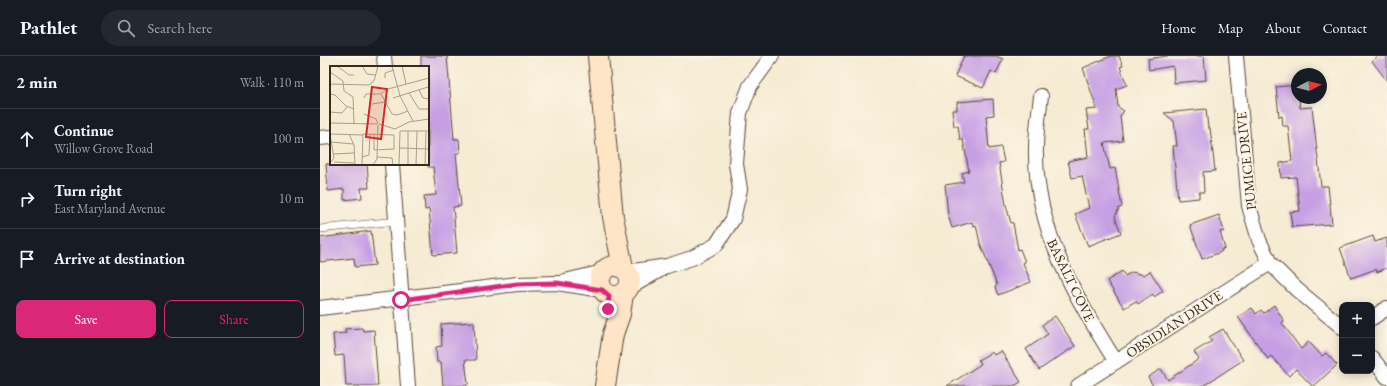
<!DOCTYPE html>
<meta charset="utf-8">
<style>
:root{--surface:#171b24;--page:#242831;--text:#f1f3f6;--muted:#9ea1a6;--line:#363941;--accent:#db2777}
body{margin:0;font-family:"EB Garamond",serif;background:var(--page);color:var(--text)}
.controls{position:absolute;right:12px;bottom:12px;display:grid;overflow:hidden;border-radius:8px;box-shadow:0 2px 10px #0003}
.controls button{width:36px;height:36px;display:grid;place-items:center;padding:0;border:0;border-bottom:1px solid var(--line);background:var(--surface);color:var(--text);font:20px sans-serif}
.compass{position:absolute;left:971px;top:12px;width:36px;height:36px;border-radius:50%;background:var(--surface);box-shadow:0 2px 10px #0003;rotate:83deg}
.stop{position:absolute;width:12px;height:12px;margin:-9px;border:3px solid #db2777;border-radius:50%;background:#fff}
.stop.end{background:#db2777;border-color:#fff;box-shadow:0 1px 4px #0008}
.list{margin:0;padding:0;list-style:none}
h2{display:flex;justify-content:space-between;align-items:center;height:52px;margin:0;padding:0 16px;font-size:17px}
h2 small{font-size:13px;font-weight:400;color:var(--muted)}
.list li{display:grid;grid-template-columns:26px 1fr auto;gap:12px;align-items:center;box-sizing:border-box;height:60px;padding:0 16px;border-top:1px solid var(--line)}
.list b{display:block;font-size:15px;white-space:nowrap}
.list p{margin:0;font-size:13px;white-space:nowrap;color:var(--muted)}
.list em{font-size:13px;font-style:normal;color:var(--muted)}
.actions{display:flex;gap:8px;padding:12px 16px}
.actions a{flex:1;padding:9px 0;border:1px solid var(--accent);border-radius:8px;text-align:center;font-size:14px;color:var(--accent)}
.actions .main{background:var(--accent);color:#fff}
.icon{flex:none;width:22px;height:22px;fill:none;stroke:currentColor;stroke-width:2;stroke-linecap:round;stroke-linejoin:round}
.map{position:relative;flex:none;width:1067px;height:330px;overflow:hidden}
header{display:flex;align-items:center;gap:24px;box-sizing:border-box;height:56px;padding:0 20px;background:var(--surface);border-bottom:1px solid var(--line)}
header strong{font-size:19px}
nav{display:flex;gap:22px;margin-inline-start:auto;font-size:14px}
.search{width:280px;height:36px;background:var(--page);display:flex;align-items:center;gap:10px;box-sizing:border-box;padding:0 14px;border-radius:22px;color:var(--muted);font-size:15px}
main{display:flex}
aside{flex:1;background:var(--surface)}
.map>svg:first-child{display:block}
.building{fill:#c69ee4}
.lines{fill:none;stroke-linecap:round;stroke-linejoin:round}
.lane-casing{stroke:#574739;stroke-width:8}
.street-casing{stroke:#574739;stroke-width:16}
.secondary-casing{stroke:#574739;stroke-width:22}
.lane{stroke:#fff;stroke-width:7}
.street{stroke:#fff;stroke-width:14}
.secondary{stroke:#fde5c5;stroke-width:20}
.route{stroke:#db2777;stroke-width:5}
.labels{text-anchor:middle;stroke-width:3.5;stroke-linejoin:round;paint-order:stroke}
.street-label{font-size:14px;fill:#3b2a1e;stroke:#fcf5e5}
.inset-road{fill:none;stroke:#ab9e8b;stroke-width:1}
.view{fill:#d62828;fill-opacity:0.15;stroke:#d62828;stroke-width:2}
.inset-edge{fill:none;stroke:#3b2a1e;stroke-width:2}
</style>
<header>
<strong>Pathlet</strong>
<div class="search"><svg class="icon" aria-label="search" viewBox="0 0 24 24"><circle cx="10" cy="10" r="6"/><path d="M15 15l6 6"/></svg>Search here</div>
<nav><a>Home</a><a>Map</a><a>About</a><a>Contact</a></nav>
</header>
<main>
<aside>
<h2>2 min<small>Walk · 110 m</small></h2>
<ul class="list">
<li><svg class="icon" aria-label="ahead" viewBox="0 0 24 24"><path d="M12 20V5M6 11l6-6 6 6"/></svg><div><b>Continue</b><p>Willow Grove Road</p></div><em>100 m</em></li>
<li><svg class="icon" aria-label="right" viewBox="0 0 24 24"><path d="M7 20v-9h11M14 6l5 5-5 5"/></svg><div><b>Turn right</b><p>East Maryland Avenue</p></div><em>10 m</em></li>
<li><svg class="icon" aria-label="arrive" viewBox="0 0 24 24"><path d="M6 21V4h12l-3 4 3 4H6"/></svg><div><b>Arrive at destination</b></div></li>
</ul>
<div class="actions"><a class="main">Save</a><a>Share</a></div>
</aside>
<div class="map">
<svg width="1067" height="330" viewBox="0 0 1067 330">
<rect width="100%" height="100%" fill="#fcf5e5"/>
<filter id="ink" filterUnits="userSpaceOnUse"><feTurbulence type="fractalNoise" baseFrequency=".025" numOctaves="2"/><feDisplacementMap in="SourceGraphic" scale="8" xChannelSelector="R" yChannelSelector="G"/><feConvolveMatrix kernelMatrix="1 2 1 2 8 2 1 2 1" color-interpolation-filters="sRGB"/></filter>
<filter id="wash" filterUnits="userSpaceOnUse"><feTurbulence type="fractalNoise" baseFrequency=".012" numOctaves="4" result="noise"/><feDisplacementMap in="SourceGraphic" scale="16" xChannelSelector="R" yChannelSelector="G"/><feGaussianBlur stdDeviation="0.9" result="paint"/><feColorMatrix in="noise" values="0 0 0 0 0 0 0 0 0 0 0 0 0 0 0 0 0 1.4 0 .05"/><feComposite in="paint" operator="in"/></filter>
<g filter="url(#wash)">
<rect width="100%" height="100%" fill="#f6ebd3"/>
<g id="blocks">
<path class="building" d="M101,0H127L134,83H139L140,97H136L141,150L133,151L137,197L113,199L109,153L105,154L104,140L116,139L113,111H108V11H101Z
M644,0H676L683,3L676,18L671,15L663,32L635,20Z
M791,0H799L803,10L800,11L807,29L796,33L798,51L804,55L800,60L803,85L784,87L790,113L795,112L802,151L799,152L795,161L801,177L768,190L755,158L769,152L762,120L752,122L748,105L768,101L765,73H769L766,54L777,53L763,12Z
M847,0H884L886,24L854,27L853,10L829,14L828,3Z
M1058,0H1067V25L1052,5Z
M977,29V42H979L980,52L992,51L1001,130H1008L1012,168L972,171L970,156L980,155L976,121L961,122L960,107L972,105L968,70H963L962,60L959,61L956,31Z
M673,43L674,59L666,60L669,93L681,91L684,106L679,107L686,149L691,167H693L698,194L700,193L705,206L703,207L711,226L678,239L675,231L677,229L660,187L656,169L653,170L652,166L632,172L628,159L625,129L644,126L642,117L649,115L643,84H640L638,70H634L632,54H637V46Z
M886,53L888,72H890L895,115L883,116L884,136H879V142L858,144L853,90H857L854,65L844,57Z
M6,108H47L49,132H41L42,142L24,144V133L8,135Z
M899,159L904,175L900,176L905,193L901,194V196L882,203L870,169Z
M51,175L55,209L35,211L34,202L0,206V182Z
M1053,180L1055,186L1067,182V212L1057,216L1056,213L1031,222L1020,192Z
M802,215L805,220L812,216L824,219L830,215L843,235L834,241L833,238L818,248L816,245L804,252L787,225Z
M954,249L964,265L962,267L981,293L989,286L1002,300L1006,297L1017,309L994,330H992L976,313L969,320L951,300L948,303L918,261L932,252L936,258L941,254L944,257Z
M735,260L755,290L719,314L706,293L728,278L722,269Z
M154,266L156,304H145L148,328L146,330H123L121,306H117L116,291L122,290L121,268Z
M42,272L43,275L54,274L58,330H26L24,299L15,300L13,278L26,277L25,273Z
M903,273L923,304L883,330H833L828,321L841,313L848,324L879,303L874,296L892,285L889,281Z
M681,295L701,326L694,330H627L661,308L658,304L672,296L674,299Z"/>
</g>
</g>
<g filter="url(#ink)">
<use href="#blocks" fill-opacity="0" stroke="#574739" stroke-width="1"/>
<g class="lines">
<defs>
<path id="lane" d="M0,173L67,166L76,167"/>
<path id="street" d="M64,0L65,11
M916,0L929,150L939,184L950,207L976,233L1022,271
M721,40C719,57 716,75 716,92C714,172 755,240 796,306
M0,82L11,81
M72,108L88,330
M307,216L347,210L372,202L396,189L413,163L420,133L416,108L420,57L430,30L452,0
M245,225L283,216
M309,232L340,214
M0,252L197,228L237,227L282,234
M1052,262L1067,252
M1052,302L1067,321
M758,330L950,207"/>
<path id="secondary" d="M278,0L293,161L303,212
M280 225a15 15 0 1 1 30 0a15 15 0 1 1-30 0Z
M285,330L293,278L300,258L303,238"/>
</defs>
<use href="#lane" class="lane-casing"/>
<use href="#street" class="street-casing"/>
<use href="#secondary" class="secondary-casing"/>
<use href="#lane" class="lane"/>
<use href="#street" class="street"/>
<use href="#secondary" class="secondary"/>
</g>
</g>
<g class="lines" filter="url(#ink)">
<path class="route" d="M81,244L197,228L237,227L282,234L289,240L288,253"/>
</g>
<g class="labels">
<g class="street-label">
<text transform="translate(926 105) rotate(-96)" y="5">PUMICE DRIVE</text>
<text transform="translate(751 224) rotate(64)" y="5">BASALT COVE</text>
<text transform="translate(854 268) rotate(-33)" y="5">OBSIDIAN DRIVE</text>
</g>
</g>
<g transform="translate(10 10)">
<rect width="99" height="99" fill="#f6ebd3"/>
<path class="inset-road" d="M7,0L19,9H24M32,0L37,8L45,9M62,0L70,30L83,55M72,0L76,18M0,6L13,15L14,25L23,31L24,57M55,12V7L64,4M0,18L39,19L44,15L48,0M89,24L93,32L99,33M79,27L89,43H99M0,28L5,29L16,40L24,43M51,28L62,48L67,49L78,45M34,32L36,28H50L58,23L99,12M63,32L98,21M42,38L55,36M0,46L12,47L17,41M34,48L46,53L48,58M0,57L47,58M49,58L65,63L79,56L99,53M0,68L4,92L0,97M1,68L33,69M19,68L24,79L25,99M1,76L23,78M70,82L99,83M4,88L24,87M32,91L39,89L40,68M47,91L62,92L63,99M4,96L24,97M32,99L33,68H35L64,69V83L44,84V68M43,99L47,93L48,59M69,99L70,65H99M78,99V65M86,99L87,65M95,99L96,66"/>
<path class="view" d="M42,21L57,23L51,73L36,71Z"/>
<rect width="99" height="99" class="inset-edge"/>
</g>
</svg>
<div class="controls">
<button>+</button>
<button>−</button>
</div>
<svg class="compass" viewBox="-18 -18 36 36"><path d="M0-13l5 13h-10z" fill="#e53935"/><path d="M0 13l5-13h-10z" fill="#9ea1a6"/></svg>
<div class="stop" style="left:81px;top:244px"></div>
<div class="stop end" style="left:288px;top:253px"></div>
</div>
</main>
